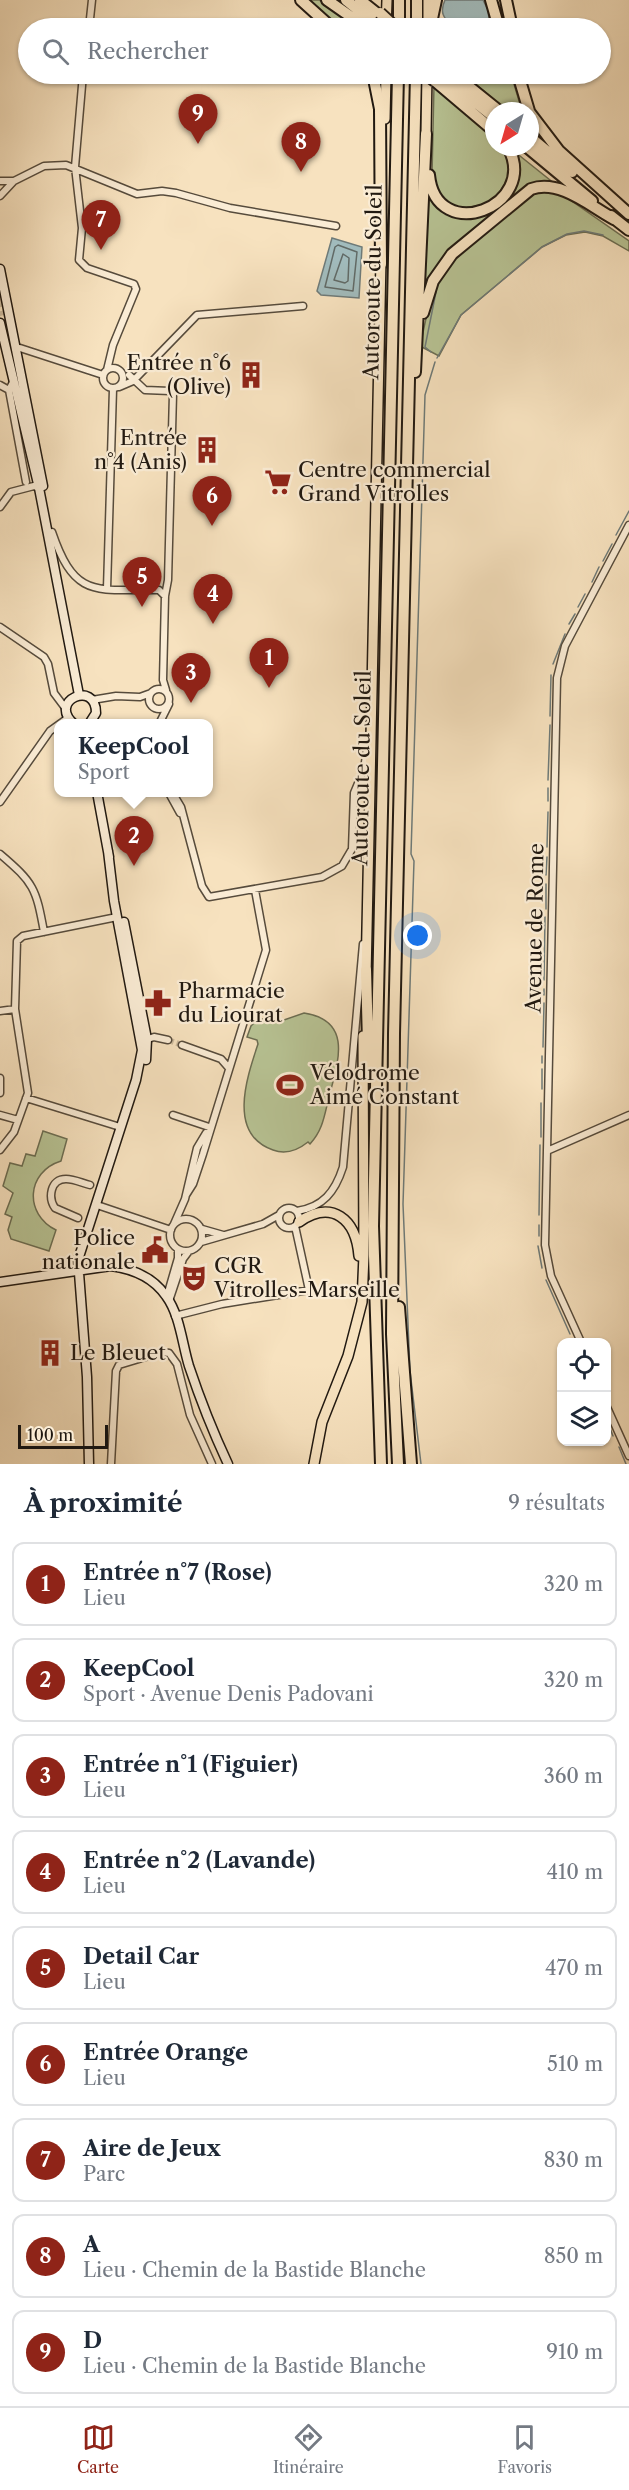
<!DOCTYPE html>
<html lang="fr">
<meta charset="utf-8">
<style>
:root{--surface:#fff;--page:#f2f2f3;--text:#1f2937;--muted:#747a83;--line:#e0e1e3;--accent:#8f2418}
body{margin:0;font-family:"Libre Caslon Text",serif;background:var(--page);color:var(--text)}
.controls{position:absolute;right:18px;bottom:18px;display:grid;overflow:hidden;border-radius:12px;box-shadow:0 2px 4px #0004}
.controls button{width:54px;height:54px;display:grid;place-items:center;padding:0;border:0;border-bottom:2px solid var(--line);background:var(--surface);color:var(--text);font:30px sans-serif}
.compass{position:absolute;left:485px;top:102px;width:54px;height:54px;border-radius:50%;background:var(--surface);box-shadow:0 2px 4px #0004;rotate:217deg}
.scale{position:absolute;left:18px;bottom:15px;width:90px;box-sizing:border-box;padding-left:6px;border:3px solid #211911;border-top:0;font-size:16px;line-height:21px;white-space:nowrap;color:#211911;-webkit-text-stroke:4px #faecd5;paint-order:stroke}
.you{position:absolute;left:418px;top:936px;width:21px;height:21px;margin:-15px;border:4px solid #fff;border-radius:50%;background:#1a73e8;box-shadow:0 0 0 9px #1a73e833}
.badge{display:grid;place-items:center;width:39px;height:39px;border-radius:50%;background:var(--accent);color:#fff;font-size:20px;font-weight:700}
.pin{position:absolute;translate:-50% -50px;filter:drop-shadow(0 2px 3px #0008)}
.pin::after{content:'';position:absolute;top:32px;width:21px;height:18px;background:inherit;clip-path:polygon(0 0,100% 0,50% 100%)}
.popup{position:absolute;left:54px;top:719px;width:159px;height:78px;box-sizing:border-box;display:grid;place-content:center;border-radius:12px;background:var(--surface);filter:drop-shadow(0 2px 4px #0005);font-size:20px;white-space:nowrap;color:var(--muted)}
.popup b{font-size:22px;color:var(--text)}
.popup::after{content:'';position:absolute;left:50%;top:100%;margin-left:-12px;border:12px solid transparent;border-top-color:var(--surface)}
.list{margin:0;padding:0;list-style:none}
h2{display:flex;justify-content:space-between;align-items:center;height:78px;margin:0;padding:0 24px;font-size:26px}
h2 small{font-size:20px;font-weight:400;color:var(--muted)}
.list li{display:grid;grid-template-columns:39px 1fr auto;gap:18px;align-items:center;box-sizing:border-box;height:84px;margin:0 12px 12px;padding:0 12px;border:2px solid var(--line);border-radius:12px}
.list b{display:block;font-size:22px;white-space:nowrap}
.list p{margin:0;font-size:20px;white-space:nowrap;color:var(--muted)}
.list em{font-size:20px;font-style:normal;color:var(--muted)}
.icon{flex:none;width:33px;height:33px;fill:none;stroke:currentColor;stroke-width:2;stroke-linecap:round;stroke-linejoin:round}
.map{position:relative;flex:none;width:629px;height:1464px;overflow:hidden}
.search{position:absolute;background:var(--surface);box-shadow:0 2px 4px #0004;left:18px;right:18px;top:18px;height:66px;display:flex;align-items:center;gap:15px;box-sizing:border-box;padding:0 21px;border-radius:33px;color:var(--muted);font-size:22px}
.sheet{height:942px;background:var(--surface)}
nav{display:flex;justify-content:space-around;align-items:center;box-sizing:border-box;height:84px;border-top:2px solid var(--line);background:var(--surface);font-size:16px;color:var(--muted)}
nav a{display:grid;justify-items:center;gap:3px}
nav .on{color:var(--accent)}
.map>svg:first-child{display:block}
.green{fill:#b8c495;stroke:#6c6e53;stroke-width:1.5}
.water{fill:#a1bbbc;stroke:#6e7a78;stroke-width:1.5}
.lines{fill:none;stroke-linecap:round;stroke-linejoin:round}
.shore{stroke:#616a66;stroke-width:1.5}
.stream{stroke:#6e7a78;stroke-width:1.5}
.street-tunnel{stroke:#ccba9c;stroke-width:6;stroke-dasharray:6 3;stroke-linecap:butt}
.secondary-tunnel{stroke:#ccba9c;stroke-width:8;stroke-dasharray:8 4;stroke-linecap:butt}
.street-casing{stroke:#564b3c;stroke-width:9}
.secondary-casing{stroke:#211911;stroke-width:11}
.primary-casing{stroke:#211911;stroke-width:12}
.highway-casing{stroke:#211911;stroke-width:14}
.street{stroke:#faecd5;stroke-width:6}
.secondary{stroke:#faecd5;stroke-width:8}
.primary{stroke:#f7e2bf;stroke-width:9}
.highway{stroke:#f7e2bf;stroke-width:10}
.highway-bridge-casing{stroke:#211911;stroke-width:14;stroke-linecap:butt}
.highway-bridge{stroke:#f7e2bf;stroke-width:10}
.labels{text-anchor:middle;stroke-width:4.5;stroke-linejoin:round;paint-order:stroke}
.street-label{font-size:21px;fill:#211911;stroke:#faecd5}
.poi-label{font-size:21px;fill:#211911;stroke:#faecd5;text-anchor:start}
</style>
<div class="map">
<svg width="629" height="1464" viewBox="0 0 629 1464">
<rect width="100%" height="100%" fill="#f7e2bf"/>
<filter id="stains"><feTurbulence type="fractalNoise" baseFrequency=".00333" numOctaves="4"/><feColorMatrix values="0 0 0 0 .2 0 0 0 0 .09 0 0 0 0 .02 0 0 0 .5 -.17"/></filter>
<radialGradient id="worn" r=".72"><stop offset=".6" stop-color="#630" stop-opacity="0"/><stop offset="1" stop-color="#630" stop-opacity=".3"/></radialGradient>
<path class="green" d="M306,0H319L359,28H336Z
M493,74H511L522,111H507L471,80Z
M434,85L494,135V147H504C516,173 507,182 492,203L458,209L440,197L432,175Z
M515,152L555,184L543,182L460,243L423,299L428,198L431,197L461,217L485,215L494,210L501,204Z
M547,189L563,195L629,241V251L603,236L585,232L566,235L542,247L461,315L439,356L420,346L430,300L447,265L533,192Z
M304,1013C356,1021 336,1067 328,1101C324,1118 322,1131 310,1144L308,1142C298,1150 286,1155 273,1150C227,1134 247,1077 258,1044L257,1040L247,1037L251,1026L258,1019L284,1020Z
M43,1131L67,1139L61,1161C26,1172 24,1214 56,1230L49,1251L11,1239L8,1230L12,1217L5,1214L13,1193L3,1186L10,1163L22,1166L26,1154L35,1156Z"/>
<path class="water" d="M445,0H483L488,10L490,28H453C444,18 439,13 445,0Z
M332,238L362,247L359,298L321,295L317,291Z"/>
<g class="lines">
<path class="shore" d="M338,245L357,252L353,291L325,287L335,247Z
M343,254L349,258L348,281L345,283L334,280Z"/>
<path class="stream" d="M431,352L425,347L436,292
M437,358L461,315L542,247L567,234L584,231L603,235
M616,535L629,511
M603,561L612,544
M592,582L599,567
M578,607L585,594
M569,624L575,614
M553,664L565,634
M550,716L551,675
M548,780L550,725
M548,801V788
M547,847L548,812
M546,875L547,857
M546,909V884
M544,980L545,917
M544,995V989
M543,1047L544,1003
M542,1063V1056
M542,1089V1069
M541,1137V1103
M539,1215L540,1145
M539,1225V1236
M538,1246L542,1268
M546,1280L570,1334
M573,1341L574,1342
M607,1421L613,1436
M619,1447L626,1464
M421,1464L410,1371L403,1204L414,861L411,854L425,395L435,362"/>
<path class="street-tunnel" d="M168,1040L182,1045"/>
<path class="secondary-tunnel" d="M0,299L4,315"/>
<defs>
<path id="street" d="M89,28L92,0
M83,74L75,167L82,228L79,260L87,268L134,284L136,289L113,345L107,370
M0,181H14
M0,196L14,181L44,166L66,165L137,194L162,191L176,193L230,208L336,226
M20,348L103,375
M103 378a10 10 0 1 1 20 0a10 10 0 1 1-20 0Z
M129,375L145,390L170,391L173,394L168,580L165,596L163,680L166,690
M13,382L9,390L26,482
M0,385L9,390
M119,387L133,381L197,315L303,306
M0,507L11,492L34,486L39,488
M52,532C75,600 96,589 159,590L165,596
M107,589L113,389
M0,627L44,657L48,664L54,693L66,709
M149 699a10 10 0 1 1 20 0a10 10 0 1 1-20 0Z
M92,700L116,696L140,697L151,693
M160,722L169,704
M172,792L181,807L202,886L209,897L322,877L342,866L352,849L354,793L364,769L367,749
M169,793L180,813
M0,802L50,731L68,718
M0,854C34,883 36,888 44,932
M0,1011L15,1009
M145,1040L154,1037L168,1040
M182,1045L221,1059L228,1067
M0,1078V1093
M26,1098L120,1127
M0,1115L18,1120
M173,1115L209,1127
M0,1150L14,1132L28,1093L15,1009L17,941L23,936L117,917
M547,1151L629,1115
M186,1195L193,1184L203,1154L266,950L255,890
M100,1206L171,1230
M279 1218a10 10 0 1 1 20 0a10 10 0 1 1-20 0Z
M297,1211C323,1207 335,1192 343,1167L363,944
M78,1218L55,1208C48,1198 50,1179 66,1179C74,1179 82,1183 90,1185
M170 1235a16 16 0 1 1 32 0a16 16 0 1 1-32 0Z
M174,1224L185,1199L197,1148L206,1133
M202,1229L223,1235
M201,1242L263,1224L279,1215
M167,1296L178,1258V1249
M169,1301L183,1259L189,1251
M175,1316L222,1304L309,1290L295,1226
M581,1342L551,1276L545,1245L557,678L565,646L629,525
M606,1405L629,1456
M111,1464L116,1371L119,1365L162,1352L169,1353L177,1364L190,1415L212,1464"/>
<path id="secondary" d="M0,269L43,486
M0,323L39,488L79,695
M74,724C47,701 96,679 96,713L89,724
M97,792L109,857
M124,922L147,1039L146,1060
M0,1282L111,1266C133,1269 153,1277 166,1296C180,1315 182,1343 189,1366C200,1399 213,1432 228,1464
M89,1464L87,1377L78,1260L136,1080L142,1050L114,901L108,851"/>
<path id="primary" d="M428,23V0
M386,28L387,0
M385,119L386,74
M426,134L427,74
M366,977L381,259
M299,1222C332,1199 356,1219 359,1256
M314,1464L322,1422L348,1356L362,1302L364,1255L363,1036"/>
<path id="highway" d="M301,0L332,28
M327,0L367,28
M346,0L381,28
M360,0L380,16
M491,0L499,28
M506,0L512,28
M399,28V0
M417,28V0
M430,28L436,0
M373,74L380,109L381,264
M440,74L494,117
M453,74L499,111
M467,74L477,76L486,74
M518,74L529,111
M435,81L494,131
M530,113L559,151L629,214
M530,137L572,172
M527,147L592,201
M429,175C436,246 540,207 508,147
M611,216L629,230
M423,313L433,281L452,254L531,189C560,179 590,206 614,219
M415,372L426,134
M366,970L369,1078
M399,1307L411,1464
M381,1464L373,1226L398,74
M398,1464L392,1334L394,1034L416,74"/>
</defs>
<use href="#street" class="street-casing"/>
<use href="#secondary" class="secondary-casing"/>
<use href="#primary" class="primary-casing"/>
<use href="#highway" class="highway-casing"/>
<use href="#street" class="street"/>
<use href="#secondary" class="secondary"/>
<use href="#primary" class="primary"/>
<use href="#highway" class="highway"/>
<defs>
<path id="highway-bridge" d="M380,13L395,27
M426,74L435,81"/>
</defs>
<use href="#highway-bridge" class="highway-bridge-casing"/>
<use href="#highway-bridge" class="highway-bridge"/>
</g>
<defs>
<symbol id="building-bare" viewBox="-9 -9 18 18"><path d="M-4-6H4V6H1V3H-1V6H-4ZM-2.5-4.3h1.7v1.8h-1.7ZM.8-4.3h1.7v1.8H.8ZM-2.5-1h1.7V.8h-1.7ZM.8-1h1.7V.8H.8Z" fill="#8f2418" stroke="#faecd5" stroke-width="2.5" paint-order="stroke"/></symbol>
<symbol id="supermarket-bare" viewBox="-9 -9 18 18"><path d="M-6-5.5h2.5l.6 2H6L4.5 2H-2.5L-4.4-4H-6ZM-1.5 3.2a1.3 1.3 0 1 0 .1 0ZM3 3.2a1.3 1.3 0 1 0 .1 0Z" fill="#8f2418" stroke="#faecd5" stroke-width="2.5" paint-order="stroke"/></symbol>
<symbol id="pharmacy-bare" viewBox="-9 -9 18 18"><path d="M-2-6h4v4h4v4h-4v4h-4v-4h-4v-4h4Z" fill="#8f2418" stroke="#faecd5" stroke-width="2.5" paint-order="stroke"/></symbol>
<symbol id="stadium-bare" viewBox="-9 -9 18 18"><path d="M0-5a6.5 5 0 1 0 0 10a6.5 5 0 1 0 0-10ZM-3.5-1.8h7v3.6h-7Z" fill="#8f2418" stroke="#faecd5" stroke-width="2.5" paint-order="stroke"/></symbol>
<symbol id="civic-bare" viewBox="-9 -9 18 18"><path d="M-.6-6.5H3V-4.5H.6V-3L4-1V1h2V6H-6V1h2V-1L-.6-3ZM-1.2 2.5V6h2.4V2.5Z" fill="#8f2418" stroke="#faecd5" stroke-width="2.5" paint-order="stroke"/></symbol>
<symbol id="theatre-bare" viewBox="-9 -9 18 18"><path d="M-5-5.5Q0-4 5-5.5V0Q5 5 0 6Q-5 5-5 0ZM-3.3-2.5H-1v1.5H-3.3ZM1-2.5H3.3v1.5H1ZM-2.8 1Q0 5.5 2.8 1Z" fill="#8f2418" stroke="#faecd5" stroke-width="2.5" paint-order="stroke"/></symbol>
</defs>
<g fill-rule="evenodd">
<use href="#building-bare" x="232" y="356" width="38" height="38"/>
<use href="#building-bare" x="188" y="431" width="38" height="38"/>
<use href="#supermarket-bare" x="259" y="463" width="38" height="38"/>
<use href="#pharmacy-bare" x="139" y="984" width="38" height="38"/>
<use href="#stadium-bare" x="271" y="1066" width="38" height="38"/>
<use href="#civic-bare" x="136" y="1231" width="38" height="38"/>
<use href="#theatre-bare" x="175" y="1259" width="38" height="38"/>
<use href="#building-bare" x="31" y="1334" width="38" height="38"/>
</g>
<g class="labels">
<g class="street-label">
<text transform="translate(373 282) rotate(-89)" y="7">Autoroute du Soleil</text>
<text transform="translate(362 768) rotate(-89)" y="7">Autoroute du Soleil</text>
<text transform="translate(535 928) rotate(-89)" y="7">Avenue de Rome</text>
</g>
<g class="poi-label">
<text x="231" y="370" text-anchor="end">Entrée n°6<tspan x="231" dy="24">(Olive)</tspan></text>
<text x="187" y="445" text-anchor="end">Entrée<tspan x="187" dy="24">n°4 (Anis)</tspan></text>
<text x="298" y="477">Centre commercial<tspan x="298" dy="24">Grand Vitrolles</tspan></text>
<text x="178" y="998">Pharmacie<tspan x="178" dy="24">du Liourat</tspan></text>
<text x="310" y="1080">Vélodrome<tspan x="310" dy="24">Aimé Constant</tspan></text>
<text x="135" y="1245" text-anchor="end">Police<tspan x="135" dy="24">nationale</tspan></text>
<text x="214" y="1273">CGR<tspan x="214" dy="24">Vitrolles-Marseille</tspan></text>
<text x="70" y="1360">Le Bleuet</text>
</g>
</g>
<rect width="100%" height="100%" filter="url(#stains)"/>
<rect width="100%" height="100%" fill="url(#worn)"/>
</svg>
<div class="controls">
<button><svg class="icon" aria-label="locate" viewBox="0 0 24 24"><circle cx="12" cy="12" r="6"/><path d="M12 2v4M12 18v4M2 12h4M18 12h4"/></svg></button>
<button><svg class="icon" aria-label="layers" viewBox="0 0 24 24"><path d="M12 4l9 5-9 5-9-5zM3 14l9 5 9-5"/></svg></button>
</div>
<svg class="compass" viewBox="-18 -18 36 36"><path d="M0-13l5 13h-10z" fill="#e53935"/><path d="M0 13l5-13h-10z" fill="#747a83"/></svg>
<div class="scale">100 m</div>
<div class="you"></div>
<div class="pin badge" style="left:269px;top:688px">1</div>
<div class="pin badge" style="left:134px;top:866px">2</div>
<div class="popup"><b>KeepCool</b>Sport</div>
<div class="pin badge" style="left:191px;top:703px">3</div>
<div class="pin badge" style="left:213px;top:624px">4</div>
<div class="pin badge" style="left:142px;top:607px">5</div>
<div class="pin badge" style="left:212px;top:526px">6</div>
<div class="pin badge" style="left:101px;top:250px">7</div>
<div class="pin badge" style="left:301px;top:172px">8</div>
<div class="pin badge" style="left:198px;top:144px">9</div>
<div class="search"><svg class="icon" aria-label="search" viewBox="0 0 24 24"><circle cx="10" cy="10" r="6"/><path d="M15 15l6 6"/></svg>Rechercher</div>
</div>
<section class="sheet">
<h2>À proximité<small>9 résultats</small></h2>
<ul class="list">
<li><span class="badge">1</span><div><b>Entrée n°7 (Rose)</b><p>Lieu</p></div><em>320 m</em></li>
<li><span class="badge">2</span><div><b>KeepCool</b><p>Sport · Avenue Denis Padovani</p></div><em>320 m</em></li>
<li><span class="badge">3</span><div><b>Entrée n°1 (Figuier)</b><p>Lieu</p></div><em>360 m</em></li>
<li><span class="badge">4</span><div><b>Entrée n°2 (Lavande)</b><p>Lieu</p></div><em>410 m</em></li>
<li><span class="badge">5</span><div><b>Detail Car</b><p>Lieu</p></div><em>470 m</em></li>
<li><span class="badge">6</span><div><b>Entrée Orange</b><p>Lieu</p></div><em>510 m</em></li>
<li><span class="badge">7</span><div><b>Aire de Jeux</b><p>Parc</p></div><em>830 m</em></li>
<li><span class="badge">8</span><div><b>A</b><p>Lieu · Chemin de la Bastide Blanche</p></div><em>850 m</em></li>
<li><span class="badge">9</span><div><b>D</b><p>Lieu · Chemin de la Bastide Blanche</p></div><em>910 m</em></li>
</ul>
</section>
<nav>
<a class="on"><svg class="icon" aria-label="map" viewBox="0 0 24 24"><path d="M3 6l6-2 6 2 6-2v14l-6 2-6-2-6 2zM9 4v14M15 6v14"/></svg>Carte</a>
<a><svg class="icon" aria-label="directions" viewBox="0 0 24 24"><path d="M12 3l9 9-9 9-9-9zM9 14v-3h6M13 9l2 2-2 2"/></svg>Itinéraire</a>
<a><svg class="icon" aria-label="saved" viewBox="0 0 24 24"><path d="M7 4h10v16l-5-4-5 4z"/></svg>Favoris</a>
</nav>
